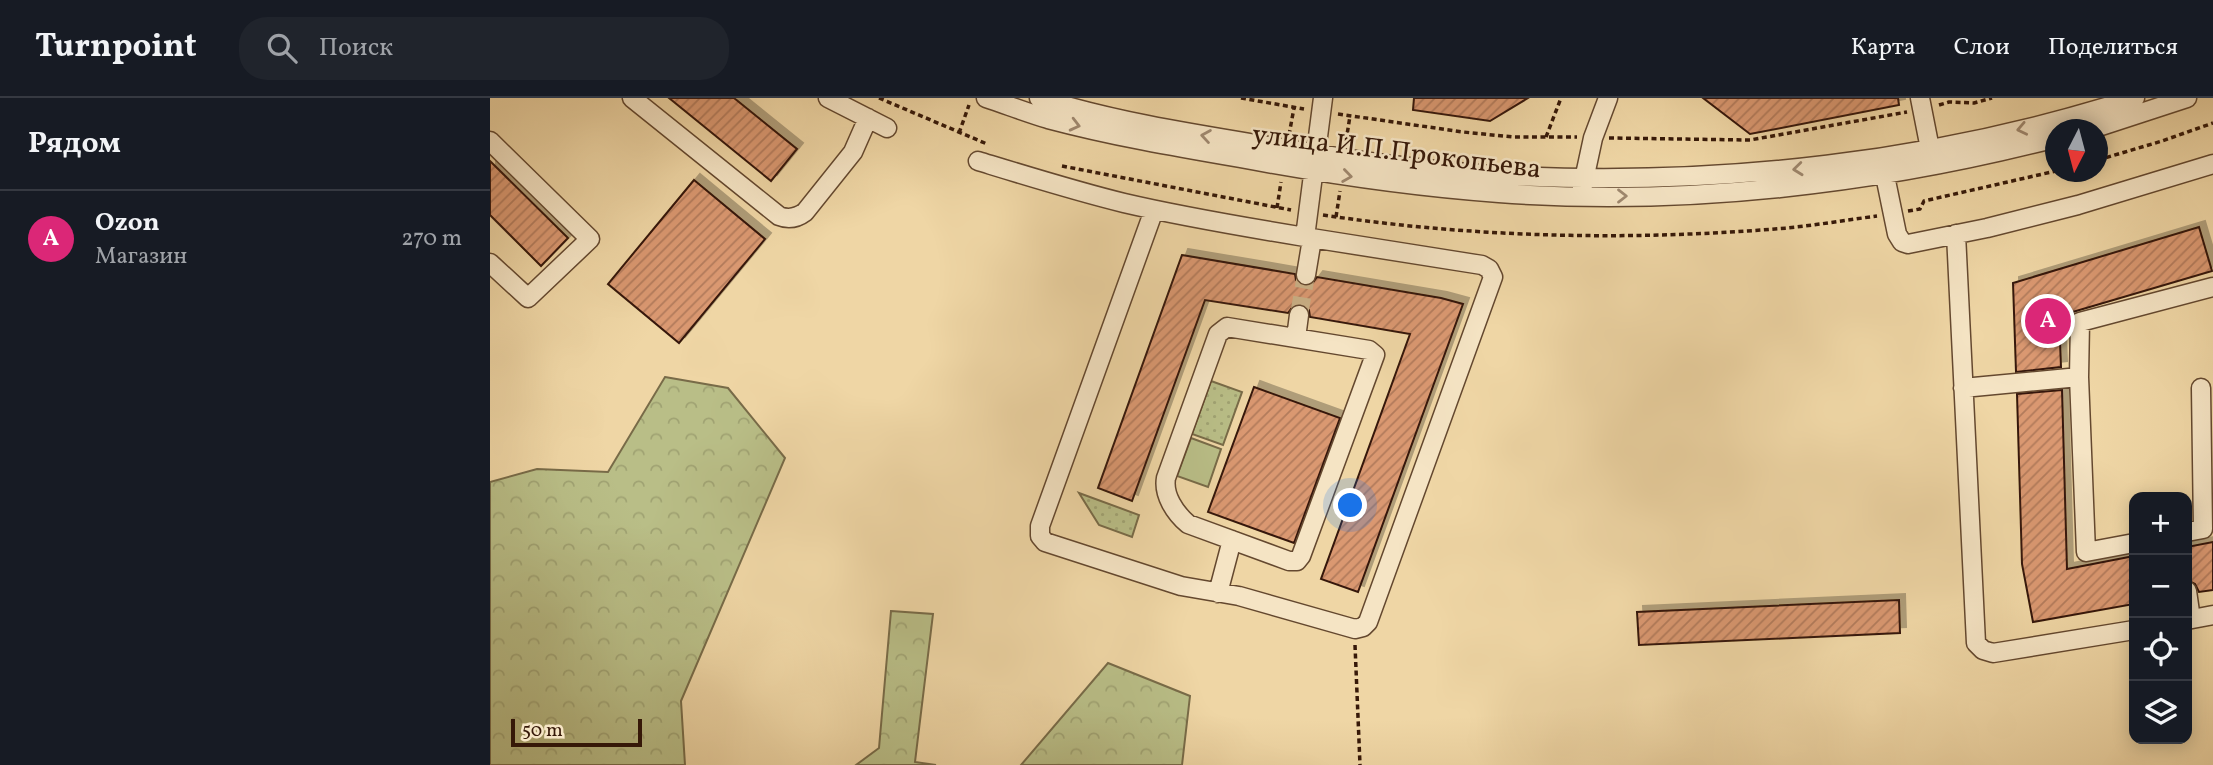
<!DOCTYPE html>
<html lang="ru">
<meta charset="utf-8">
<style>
:root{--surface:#171b24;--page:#20242c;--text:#f1f3f6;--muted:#9ea1a6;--line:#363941;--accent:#db2777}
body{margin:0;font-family:Vollkorn,serif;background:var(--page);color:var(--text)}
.controls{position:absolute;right:21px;bottom:21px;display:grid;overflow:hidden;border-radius:14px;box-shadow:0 4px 18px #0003}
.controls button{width:63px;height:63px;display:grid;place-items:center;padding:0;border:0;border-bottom:2px solid var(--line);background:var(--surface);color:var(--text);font:35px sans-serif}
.compass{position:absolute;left:1555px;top:21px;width:63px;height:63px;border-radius:50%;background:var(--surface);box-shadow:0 4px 18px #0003;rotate:186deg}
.scale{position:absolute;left:21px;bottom:18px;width:131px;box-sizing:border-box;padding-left:7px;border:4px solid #361808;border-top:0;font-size:19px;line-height:24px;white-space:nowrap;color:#361808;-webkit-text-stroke:5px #f5e4c4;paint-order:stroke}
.you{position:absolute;left:861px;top:408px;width:24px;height:24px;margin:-18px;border:5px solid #fff;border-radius:50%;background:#1a73e8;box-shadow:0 0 0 10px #1a73e833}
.badge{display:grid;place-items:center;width:46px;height:46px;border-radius:50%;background:var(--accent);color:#fff;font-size:23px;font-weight:700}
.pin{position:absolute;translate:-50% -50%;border:4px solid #fff;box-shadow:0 2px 7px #0006}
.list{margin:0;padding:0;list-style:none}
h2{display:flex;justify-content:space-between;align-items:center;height:91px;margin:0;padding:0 28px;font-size:30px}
h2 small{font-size:23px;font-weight:400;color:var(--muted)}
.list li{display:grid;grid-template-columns:46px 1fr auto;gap:21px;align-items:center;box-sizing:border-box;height:98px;padding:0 28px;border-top:2px solid var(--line)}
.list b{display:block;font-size:26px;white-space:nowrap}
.list p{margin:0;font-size:23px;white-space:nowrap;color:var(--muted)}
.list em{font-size:23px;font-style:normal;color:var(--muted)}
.icon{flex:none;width:38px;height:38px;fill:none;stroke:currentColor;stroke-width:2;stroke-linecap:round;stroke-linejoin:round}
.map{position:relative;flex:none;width:1723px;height:667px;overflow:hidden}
header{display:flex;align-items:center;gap:42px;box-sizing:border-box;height:98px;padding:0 35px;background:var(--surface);border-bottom:2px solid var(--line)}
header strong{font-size:33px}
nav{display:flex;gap:38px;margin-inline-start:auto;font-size:24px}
.search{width:490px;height:63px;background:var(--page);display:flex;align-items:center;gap:18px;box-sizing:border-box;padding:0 24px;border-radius:28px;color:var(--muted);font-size:26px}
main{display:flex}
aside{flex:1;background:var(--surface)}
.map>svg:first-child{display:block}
.forest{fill:url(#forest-crowns);stroke:#786b48;stroke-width:2}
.park{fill:url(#park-dots);stroke:#786b48;stroke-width:2}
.garden{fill:#b9be87;stroke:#786b48;stroke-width:2}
.building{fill:url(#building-hatch);stroke:#361808;stroke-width:2;filter:url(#shadow)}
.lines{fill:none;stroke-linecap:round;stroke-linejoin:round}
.minor-tunnel{stroke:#cab086;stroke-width:18;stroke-dasharray:18 9;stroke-linecap:butt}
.minor-casing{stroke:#64482f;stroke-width:21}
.path{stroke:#361808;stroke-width:3.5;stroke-dasharray:5 3.5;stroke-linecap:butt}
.minor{stroke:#f5e4c4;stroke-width:18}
.oneway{stroke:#9f886f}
.labels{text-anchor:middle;stroke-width:5;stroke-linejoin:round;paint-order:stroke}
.street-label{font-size:28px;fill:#361808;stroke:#f5e4c4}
</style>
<header>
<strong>Turnpoint</strong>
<div class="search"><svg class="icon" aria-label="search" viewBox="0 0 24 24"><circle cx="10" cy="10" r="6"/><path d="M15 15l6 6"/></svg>Поиск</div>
<nav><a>Карта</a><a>Слои</a><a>Поделиться</a></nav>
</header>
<main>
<aside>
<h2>Рядом<small></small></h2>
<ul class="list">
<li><span class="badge">A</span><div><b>Ozon</b><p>Магазин</p></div><em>270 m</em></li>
</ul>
</aside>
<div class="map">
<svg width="1723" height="667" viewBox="0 0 1723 667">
<defs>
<pattern id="forest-crowns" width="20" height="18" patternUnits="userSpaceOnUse" patternTransform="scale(1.75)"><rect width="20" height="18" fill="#b9be87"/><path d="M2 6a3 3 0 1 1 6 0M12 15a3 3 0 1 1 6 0" fill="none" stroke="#a0a373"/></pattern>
<pattern id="park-dots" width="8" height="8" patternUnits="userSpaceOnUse" patternTransform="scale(1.75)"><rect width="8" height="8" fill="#b9be87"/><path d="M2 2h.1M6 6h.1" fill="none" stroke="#a0a373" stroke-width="1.8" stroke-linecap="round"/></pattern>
<pattern id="building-hatch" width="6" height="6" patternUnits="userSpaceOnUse" patternTransform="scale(1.75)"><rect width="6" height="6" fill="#da9871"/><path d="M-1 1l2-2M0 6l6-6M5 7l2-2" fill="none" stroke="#b27b5b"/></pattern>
<filter id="shadow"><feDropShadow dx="6" dy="-6" stdDeviation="0" flood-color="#0004"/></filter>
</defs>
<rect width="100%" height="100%" fill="#efd6a5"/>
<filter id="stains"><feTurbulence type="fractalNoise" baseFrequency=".00286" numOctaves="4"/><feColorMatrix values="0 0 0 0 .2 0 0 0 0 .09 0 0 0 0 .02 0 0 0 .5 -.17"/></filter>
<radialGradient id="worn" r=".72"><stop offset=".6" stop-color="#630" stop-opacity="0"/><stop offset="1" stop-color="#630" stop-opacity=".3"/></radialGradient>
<path class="forest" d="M175,279L238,290L295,360L191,603L195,667H0V384L47,371L118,374Z
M401,513L443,516L425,664L446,667H366L389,650Z
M618,565L700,598L692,667H531Z"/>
<path class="park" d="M721,283L752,294L733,347L702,336Z
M589,395L649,417L642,439L609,427Z"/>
<path class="garden" d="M701,340L731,351L718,389L687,378Z"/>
<path class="building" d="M179,0H244L307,51L281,83Z
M924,0H1038L1000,23L923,12Z
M1213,0H1408L1409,7L1260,36Z
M0,63L78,140L51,168L0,117Z
M204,82L275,141L189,245L118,186Z
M1709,129L1722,173L1569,218L1571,269L1526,274L1523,185Z
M692,157L805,176L806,182L813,188L821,187L827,179L951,200L973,206L868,494L831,481L920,236L820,219L819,212L811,206L804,207L798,215L715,202L642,403L608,390Z
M764,289L850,320L804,445L718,414Z
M1572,292L1577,471L1644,458V506L1543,524L1532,466L1527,296Z
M1723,444V492L1709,494L1705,486L1697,482V449Z
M1409,502L1410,535L1149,547L1147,514Z"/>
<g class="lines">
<path class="minor-tunnel" d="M809,217L816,177"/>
<defs>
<path id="minor" d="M142,0L289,118C299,122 307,120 315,114L363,54L378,20
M338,0L397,30
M496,0C517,7 538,15 558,21C622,38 686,49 750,60C836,76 923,89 1009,95C1193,109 1388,86 1566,40
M549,0C626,24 705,36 784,49C863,62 942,74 1022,78C1232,88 1445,64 1645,0
M1430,0L1442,61
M1599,32L1697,0
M0,43L100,141L38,200L0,165
M488,63C537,78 585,93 634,105C694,119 754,129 815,139
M1393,68L1407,136L1412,144L1418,146L1497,130L1588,107L1723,66
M1092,91L1103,40L1118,0
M664,112L550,428V438L555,444L691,488L749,498L865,531L873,529L878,524L1003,179L999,171L992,167L815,139L833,0
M1466,136L1486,545L1493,552L1503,555L1644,532
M816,177L822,141
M737,229L879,252L885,257L811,458L807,463H799L698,426C685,415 673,397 676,380L728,236Z
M806,240L809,217
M1589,279L1596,454L1644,445
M1473,290L1589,279L1590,224L1723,189
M1697,434L1713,431L1711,290
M1697,493L1701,521
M728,495L742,442
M1697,522L1723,517"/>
</defs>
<use href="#minor" class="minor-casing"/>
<path class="path" d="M389,0L497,46
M751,0L814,11
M1449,7L1459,4L1484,5L1502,0
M848,16L973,34L1023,39H1087
M469,35L479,7
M799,37L804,10
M1056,39L1071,0
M1119,40L1260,42L1417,14
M856,43L860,18
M1608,62L1672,43L1723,25
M572,68L801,112
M787,110L791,84
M1418,113L1430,111L1434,103L1566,73
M833,117C986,140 1143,143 1297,130C1327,127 1357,122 1387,118
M846,119L850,93
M865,547L870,667"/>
<use href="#minor" class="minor"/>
</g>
<defs><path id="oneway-chevron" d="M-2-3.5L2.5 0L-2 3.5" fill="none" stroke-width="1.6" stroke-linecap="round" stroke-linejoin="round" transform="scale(1.75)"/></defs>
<g class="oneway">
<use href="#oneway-chevron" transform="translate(585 27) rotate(14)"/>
<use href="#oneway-chevron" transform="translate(1532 31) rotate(168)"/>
<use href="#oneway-chevron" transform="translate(716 38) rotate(-171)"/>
<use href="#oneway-chevron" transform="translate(1308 71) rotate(174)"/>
<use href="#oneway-chevron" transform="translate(857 78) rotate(8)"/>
<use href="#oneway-chevron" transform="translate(1132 98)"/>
</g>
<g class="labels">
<g class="street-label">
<text transform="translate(907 52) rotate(7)" y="10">улица И.П.Прокопьева</text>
</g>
</g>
<rect width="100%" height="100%" filter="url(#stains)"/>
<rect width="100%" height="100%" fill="url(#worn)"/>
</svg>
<div class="controls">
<button>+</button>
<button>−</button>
<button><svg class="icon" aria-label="locate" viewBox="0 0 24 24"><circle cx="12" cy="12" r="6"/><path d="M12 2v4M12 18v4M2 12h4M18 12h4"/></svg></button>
<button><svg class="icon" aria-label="layers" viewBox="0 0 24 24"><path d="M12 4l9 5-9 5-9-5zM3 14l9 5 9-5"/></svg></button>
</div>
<svg class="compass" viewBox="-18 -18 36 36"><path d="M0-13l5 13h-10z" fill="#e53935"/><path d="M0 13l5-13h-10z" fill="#9ea1a6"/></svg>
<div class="scale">50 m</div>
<div class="you"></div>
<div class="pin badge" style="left:1558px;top:223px">A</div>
</div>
</main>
